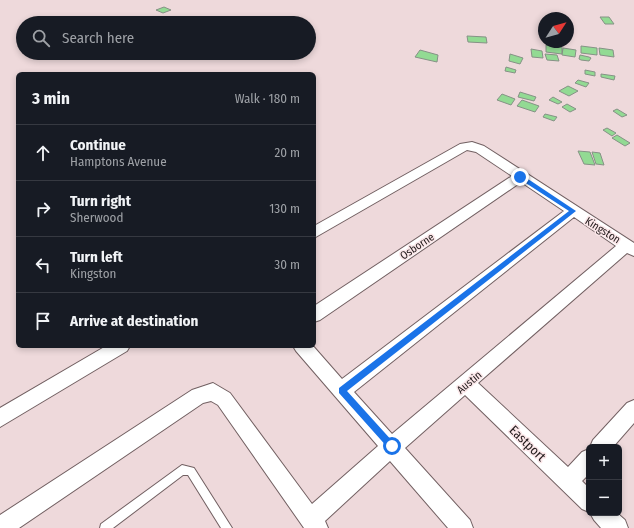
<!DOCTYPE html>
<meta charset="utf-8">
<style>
:root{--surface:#171b24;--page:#20242c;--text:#f1f3f6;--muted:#9ea1a6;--line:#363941}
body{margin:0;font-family:"Fira Sans Condensed",sans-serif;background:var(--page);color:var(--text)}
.controls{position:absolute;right:12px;bottom:12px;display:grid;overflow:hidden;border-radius:6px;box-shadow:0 2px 6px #0003}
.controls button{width:36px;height:36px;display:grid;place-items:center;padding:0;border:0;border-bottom:1px solid var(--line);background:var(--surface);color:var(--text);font:20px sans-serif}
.compass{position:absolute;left:538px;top:12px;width:36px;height:36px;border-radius:50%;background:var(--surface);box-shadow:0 2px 6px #0003;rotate:54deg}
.stop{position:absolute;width:12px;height:12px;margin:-9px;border:3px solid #1a73e8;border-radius:50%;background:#fff}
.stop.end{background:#1a73e8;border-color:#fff;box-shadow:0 1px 4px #0008}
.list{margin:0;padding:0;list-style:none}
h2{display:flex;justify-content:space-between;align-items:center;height:52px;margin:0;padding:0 16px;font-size:17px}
h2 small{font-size:13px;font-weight:400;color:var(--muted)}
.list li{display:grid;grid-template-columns:26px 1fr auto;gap:12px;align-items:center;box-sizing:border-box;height:56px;padding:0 16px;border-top:1px solid var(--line)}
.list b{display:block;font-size:15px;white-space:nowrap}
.list p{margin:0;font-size:13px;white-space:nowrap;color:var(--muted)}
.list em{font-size:13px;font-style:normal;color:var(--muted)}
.icon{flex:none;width:22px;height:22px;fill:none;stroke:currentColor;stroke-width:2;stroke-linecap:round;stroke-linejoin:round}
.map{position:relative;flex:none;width:634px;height:528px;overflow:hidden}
.search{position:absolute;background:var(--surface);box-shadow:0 2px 6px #0003;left:16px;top:16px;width:300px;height:44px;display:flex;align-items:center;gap:10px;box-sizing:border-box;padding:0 14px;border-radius:22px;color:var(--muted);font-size:15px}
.panel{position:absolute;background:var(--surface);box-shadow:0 2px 6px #0003;left:16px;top:72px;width:300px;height:276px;border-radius:6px}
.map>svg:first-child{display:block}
.building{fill:#92da93;stroke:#869286}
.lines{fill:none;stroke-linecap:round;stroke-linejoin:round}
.service-casing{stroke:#726062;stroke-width:2}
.minor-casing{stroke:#726062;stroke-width:2}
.service{fill:#fff;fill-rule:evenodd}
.minor{fill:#fff;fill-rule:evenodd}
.route{fill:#1a73e8}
.labels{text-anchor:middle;stroke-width:3;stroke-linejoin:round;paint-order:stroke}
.street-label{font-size:11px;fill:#211a1b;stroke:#fbe7e9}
.near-street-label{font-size:13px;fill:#211a1b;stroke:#fbe7e9}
</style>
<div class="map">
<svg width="634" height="528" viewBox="0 0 634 528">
<rect width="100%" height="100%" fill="#eed9db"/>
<path class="building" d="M164,7L171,10L163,13L156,10Z
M600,17H609L614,24H605Z
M467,36L486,37L487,43L468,42Z
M546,45L562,47V54L546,52Z
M581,46L597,48V55L581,53Z
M563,48L576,50L575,57L562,55Z
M599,48L613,50L614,57L600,55Z
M531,49L542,51L543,58L532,57Z
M420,50L438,55L437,62L415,57Z
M510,54L523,58L520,64L509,61Z
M545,54L557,55L559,61L547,60Z
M580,55L589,57L591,58L589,61L581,60L579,59Z
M506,67L516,70L515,73L505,71Z
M585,70L595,72V76L585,74Z
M601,74L615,76L614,80L601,77Z
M578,80L589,83L586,87L575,83Z
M568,86L578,91L569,96L559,91Z
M520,92L536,97L534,101L518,97Z
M502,94L515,99L511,105L497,100Z
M553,97L562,102L558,104L549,100Z
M522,100L539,106L535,112L517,106Z
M567,104L576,109L570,112L562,107Z
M617,109L627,115L622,117L613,111Z
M545,114L557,117L554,121L543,117Z
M607,128L616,133L612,136L603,130Z
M617,135L630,143L625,146L612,138Z
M578,151L590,152L595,165L584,164Z
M592,152L600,153L604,165L596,164Z"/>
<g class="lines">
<defs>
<path id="service" d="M182,465L194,468L232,528H221L188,475H183L113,528H100L101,524Z"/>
<path id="minor" d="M472,142L484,146L634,243V256L627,253L478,383L568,467L582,452L589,449V474L582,481L589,488V512L582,509L465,395L405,448L470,520L473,528H448L390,461L325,521L328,528H304L218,405L211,401L203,403L19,528H0V515L192,390L213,383L230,393L312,504L378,446L296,351L293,346H313L342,379L564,211L521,182L320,320L314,322V306L512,176L476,152L467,150L314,238V226L460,144ZM574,217L616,246L392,434L354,392Z
M106,346H130L127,351L0,427V408Z
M634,400V423L613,447H590L593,440L627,403Z
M590,513H617L625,520L628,528H601L594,520Z"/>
</defs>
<use href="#service" class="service-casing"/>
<use href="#minor" class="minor-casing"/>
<use href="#service" class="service"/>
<use href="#minor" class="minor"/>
</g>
<path class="route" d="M518,175H522L576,211L347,391L394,443L396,446L394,449L392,450L389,449L339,393V388L569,211L518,178Z"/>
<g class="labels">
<g class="street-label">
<text transform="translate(603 230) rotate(32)" y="4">Kingston</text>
<text transform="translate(417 246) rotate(-34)" y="4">Osborne</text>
<text transform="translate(469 382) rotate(-40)" y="4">Austin</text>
</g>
<g class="near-street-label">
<text transform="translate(528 443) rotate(44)" y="5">Eastport</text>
</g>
</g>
</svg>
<div class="controls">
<button>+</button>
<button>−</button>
</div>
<svg class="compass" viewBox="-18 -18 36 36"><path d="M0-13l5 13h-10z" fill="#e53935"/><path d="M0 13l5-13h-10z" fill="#9ea1a6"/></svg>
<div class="stop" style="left:392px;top:446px"></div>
<div class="stop end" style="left:520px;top:177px"></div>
<div class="search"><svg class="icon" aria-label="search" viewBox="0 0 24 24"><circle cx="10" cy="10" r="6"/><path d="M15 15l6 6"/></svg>Search here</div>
<section class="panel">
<h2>3 min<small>Walk · 180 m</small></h2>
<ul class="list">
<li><svg class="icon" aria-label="ahead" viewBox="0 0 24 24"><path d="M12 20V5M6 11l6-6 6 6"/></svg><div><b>Continue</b><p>Hamptons Avenue</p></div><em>20 m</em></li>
<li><svg class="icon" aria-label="right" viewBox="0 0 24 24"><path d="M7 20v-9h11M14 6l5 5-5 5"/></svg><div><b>Turn right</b><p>Sherwood</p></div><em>130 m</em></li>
<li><svg class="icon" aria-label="left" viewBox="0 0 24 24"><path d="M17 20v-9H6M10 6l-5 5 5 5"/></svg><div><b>Turn left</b><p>Kingston</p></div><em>30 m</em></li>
<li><svg class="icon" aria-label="arrive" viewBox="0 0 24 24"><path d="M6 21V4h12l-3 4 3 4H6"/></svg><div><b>Arrive at destination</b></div></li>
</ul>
</section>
</div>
